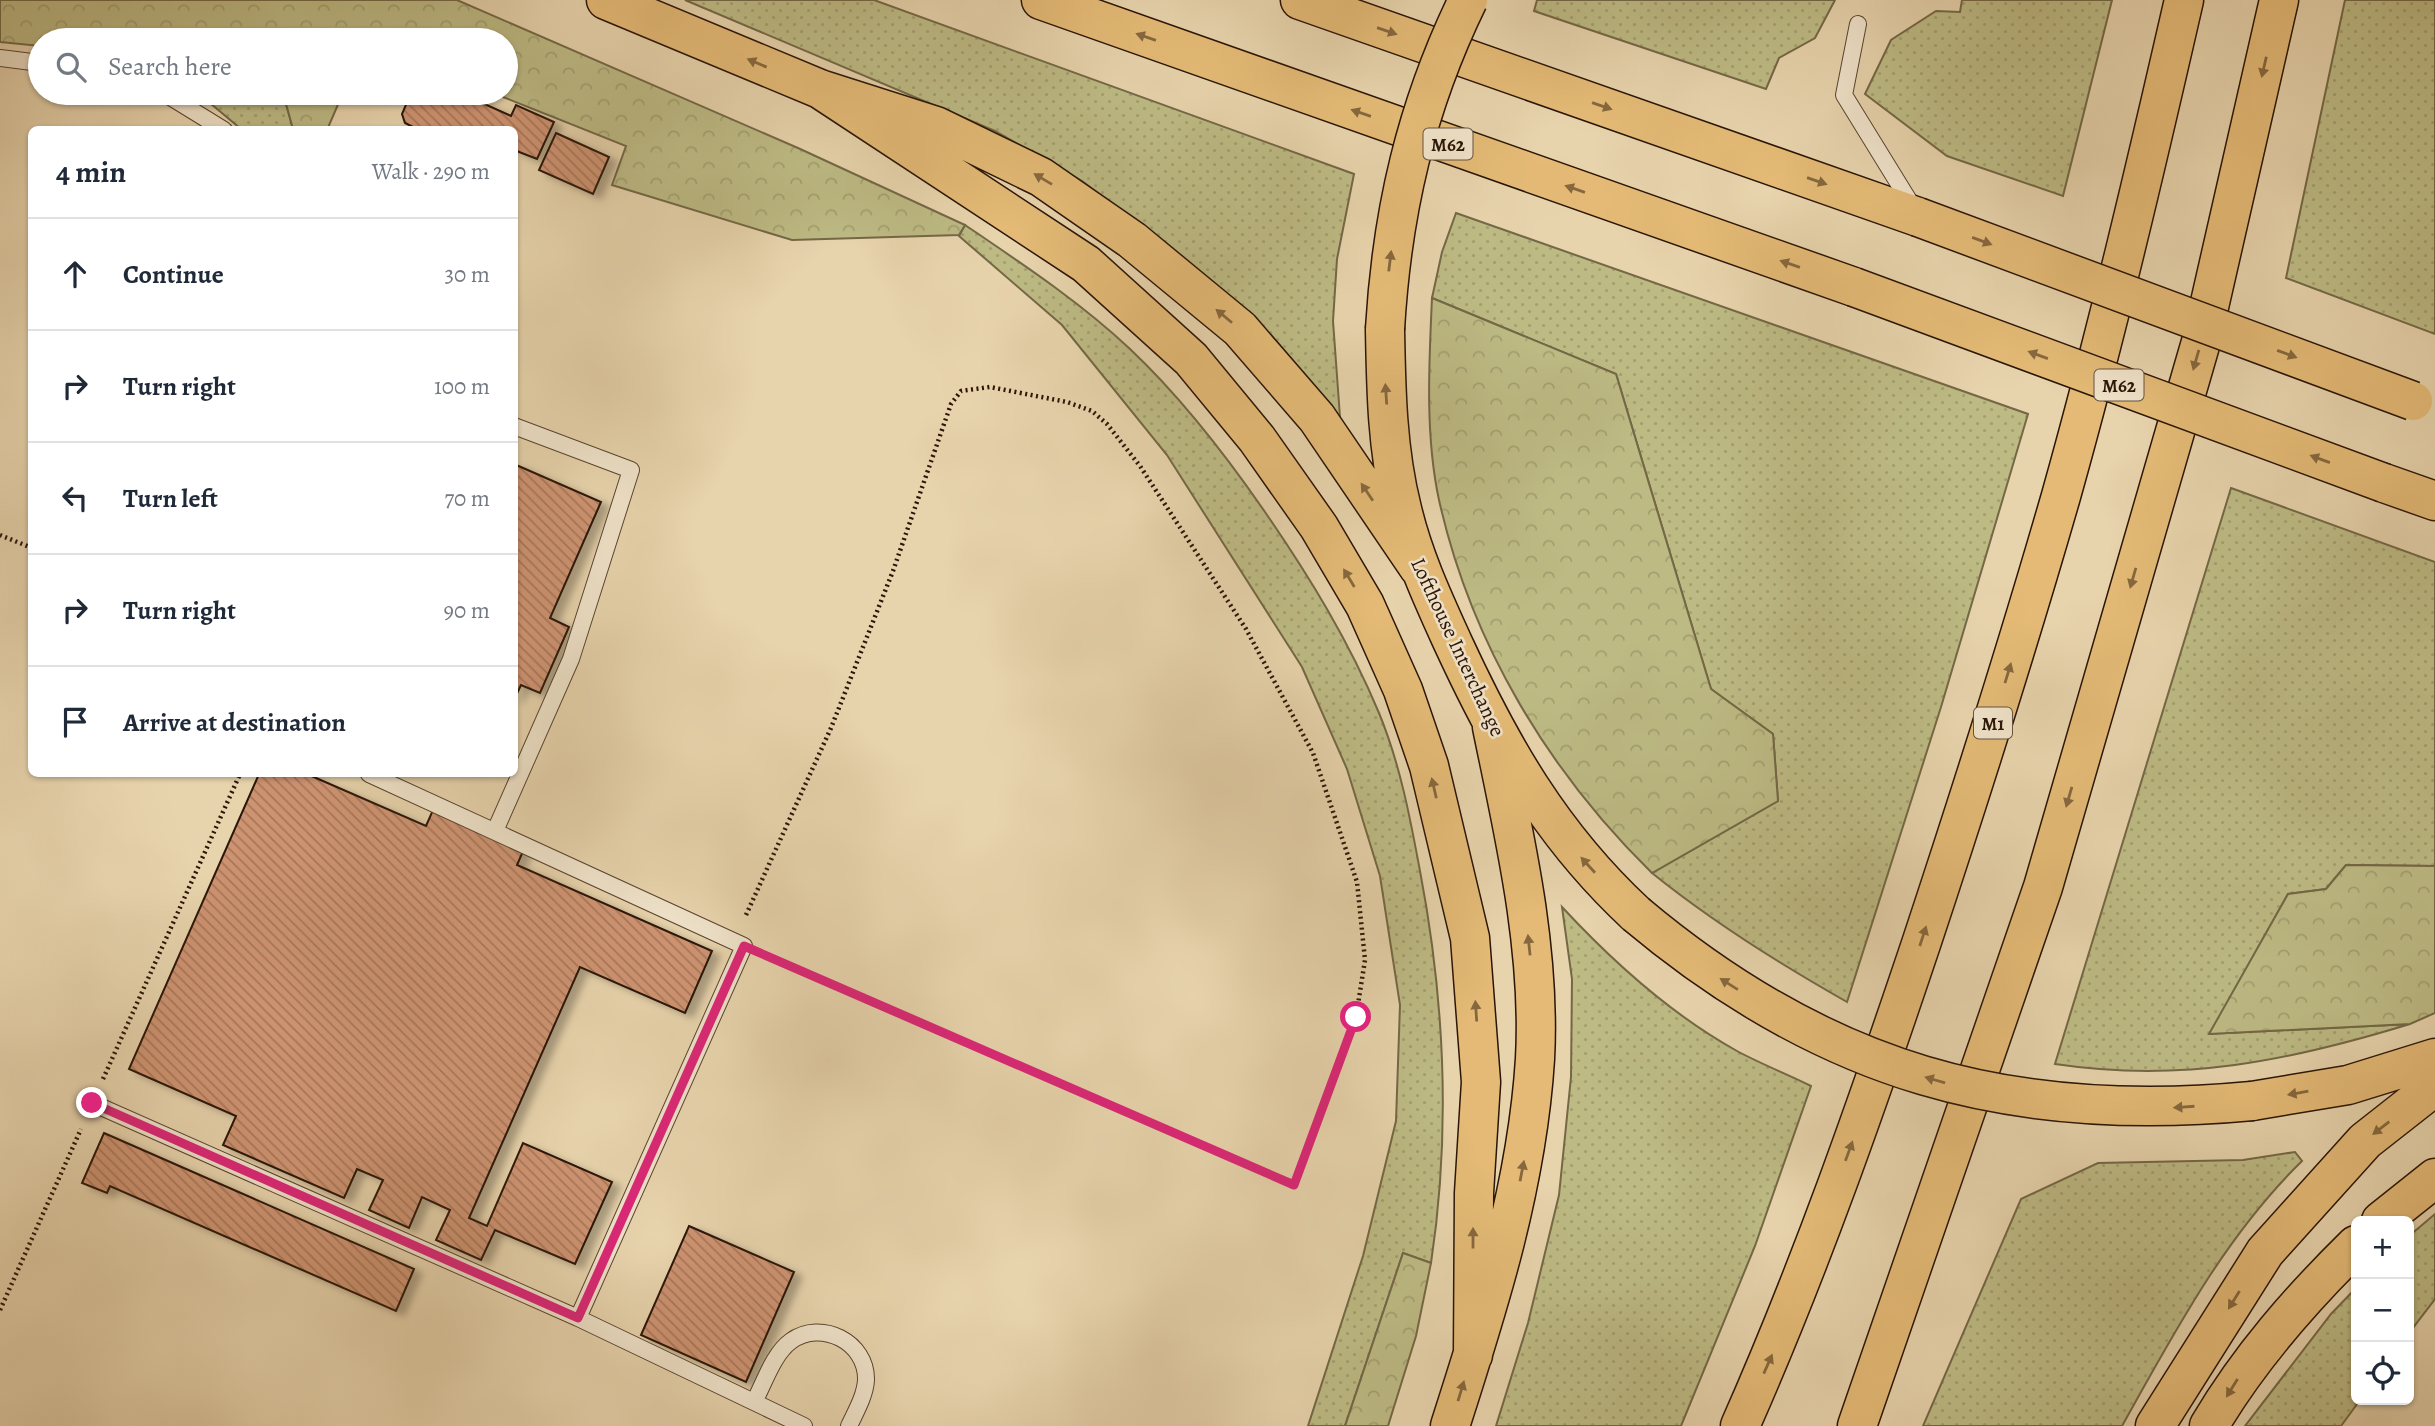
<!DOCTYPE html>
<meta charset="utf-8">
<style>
:root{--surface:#fff;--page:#f6f6f7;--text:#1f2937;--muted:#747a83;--line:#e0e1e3}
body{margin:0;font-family:Alegreya,serif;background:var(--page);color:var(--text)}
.controls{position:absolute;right:21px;bottom:21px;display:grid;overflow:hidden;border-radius:10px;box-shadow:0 2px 5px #0004}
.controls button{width:63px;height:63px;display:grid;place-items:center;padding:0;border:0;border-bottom:2px solid var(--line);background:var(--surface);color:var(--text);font:35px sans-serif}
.stop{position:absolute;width:21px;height:21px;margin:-16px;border:5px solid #db2777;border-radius:50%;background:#fff}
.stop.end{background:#db2777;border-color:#fff;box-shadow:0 2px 7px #0008}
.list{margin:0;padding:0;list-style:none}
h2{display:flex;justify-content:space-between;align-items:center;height:91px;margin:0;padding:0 28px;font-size:30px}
h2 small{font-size:23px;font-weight:400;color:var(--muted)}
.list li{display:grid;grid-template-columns:46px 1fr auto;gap:21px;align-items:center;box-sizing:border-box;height:112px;padding:0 28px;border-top:2px solid var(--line)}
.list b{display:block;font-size:26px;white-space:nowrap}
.list em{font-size:23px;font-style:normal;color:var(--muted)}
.icon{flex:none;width:38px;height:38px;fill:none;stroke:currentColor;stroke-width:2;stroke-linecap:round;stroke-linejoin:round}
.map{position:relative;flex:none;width:2435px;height:1426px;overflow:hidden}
.search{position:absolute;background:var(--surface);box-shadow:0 2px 5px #0004;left:28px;top:28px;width:490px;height:77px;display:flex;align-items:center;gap:18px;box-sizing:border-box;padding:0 24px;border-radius:38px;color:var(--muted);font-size:26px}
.panel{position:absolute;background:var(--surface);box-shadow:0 2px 5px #0004;left:28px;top:126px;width:490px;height:651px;border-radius:10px}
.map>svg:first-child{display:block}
.grass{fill:url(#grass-dots);stroke:#746846;stroke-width:2}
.forest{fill:url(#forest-crowns);stroke:#746846;stroke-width:2}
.building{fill:url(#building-back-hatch);stroke:#2a1507;stroke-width:2;filter:url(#shadow)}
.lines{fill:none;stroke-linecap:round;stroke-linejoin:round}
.lane-casing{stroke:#594430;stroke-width:18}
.highway-casing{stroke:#2a1507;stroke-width:41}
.path{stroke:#2a1507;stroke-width:4.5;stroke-dasharray:2 3.5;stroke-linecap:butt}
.lane{stroke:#efe2c9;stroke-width:16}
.highway{stroke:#e4ba76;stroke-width:38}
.highway-bridge-casing{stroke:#2a1507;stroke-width:41;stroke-linecap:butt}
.highway-bridge{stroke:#e4ba76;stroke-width:38}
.oneway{fill:#87683e}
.route{stroke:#db2777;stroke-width:9}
.labels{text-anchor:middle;stroke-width:5;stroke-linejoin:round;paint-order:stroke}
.shield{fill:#efe2c9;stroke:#655241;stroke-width:2}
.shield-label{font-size:19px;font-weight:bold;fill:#2a1507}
.street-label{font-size:21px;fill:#2a1507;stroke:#efe2c9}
</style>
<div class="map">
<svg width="2435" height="1426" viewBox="0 0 2435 1426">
<defs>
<pattern id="grass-dots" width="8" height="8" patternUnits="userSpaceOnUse" patternTransform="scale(1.75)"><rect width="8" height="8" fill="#bdba84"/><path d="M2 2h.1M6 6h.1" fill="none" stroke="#a39f70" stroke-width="1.8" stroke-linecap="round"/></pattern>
<pattern id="forest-crowns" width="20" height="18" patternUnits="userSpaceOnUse" patternTransform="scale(1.75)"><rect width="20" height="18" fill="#bdba84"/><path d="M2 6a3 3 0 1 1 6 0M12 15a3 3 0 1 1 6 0" fill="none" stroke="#a39f70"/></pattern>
<pattern id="building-back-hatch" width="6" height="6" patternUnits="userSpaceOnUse" patternTransform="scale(1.75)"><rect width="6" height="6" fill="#ce9371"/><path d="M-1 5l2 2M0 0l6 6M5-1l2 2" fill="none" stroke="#a7775b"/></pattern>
<filter id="shadow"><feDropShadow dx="8" dy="4.5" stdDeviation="3.5" flood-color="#0004"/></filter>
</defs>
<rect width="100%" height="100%" fill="#e7d3ac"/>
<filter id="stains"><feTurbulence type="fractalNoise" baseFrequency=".00286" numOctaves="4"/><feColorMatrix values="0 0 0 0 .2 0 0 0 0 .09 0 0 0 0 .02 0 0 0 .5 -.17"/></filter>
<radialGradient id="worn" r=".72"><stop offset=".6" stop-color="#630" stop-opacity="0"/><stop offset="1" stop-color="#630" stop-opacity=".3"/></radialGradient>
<path class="grass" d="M685,0H874L1354,174L1337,259L1333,321L1340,417L1264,331L1170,247L1082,181L995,131Z
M1537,0H1835L1815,38L1779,58L1766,89L1534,11Z
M1962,0H2112L2063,196L1947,156L1865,94L1891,40L1936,11L1960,12Z
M2345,0H2435V334L2286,278Z
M198,93H283L293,129H241Z
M1456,213L2028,414L1941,707L1847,1002C1778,963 1714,923 1652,873L1778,801L1773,734L1711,689L1616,374L1432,298L1442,252Z
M965,225C1021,263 1080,302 1130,349C1182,398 1225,454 1265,512C1309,576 1349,641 1379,713C1400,764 1410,817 1420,871C1445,1002 1451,1131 1431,1263L1403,1253L1345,1426H1308L1363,1256L1396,1121L1400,1005L1380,876L1347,769L1302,667L1167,455L1062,325L959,236Z
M2231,488L2435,562V866L2346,865L2326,889L2288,894L2210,1034L2410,1024C2289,1061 2182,1083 2055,1064Z
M1562,907C1613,962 1672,1015 1737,1051C1761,1064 1787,1074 1811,1086L1755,1246L1681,1426H1496L1528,1323L1559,1195L1571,1077L1572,979Z
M2295,1152L2302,1161C2225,1236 2174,1333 2122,1426H1923L2021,1199L2098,1163L2243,1160Z
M2435,1214V1299L2409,1333V1236Z
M2356,1288V1400H2360L2341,1426H2245L2331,1314Z"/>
<path class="forest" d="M0,0H457L798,148L965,225L959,235L792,240L612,185L626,146L493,93H506V40H40V46L0,42Z
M283,93H343L327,130L293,129Z
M1432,298L1616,374L1711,689L1773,734L1778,801L1652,873C1548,771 1471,643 1439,500C1425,435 1429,364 1432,298Z
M2346,865L2435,866V1013L2410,1024L2209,1034L2288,894L2326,889Z
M1403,1253L1431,1263L1416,1336L1388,1426H1345Z"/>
<path class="building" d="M411,93H460L511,116L516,105L554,122L537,159L514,150V130H419L405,123L402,114Z
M556,133L609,157L593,194L539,170Z
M514,464L601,502L550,618L569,627L540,693L521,685L514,700Z
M259,774H307L426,826L433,810L524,849L517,865L712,951L685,1013L580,967L469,1218L487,1226L523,1143L612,1182L575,1264L495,1230L481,1260L436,1240L450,1210L422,1197L409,1228L369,1210L383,1180L357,1169L344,1198L223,1145L236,1116L129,1069Z
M104,1133L414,1269L396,1311L110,1186L107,1193L82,1183Z
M689,1226L794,1272L746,1382L641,1335Z"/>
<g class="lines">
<defs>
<path id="lane" d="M1858,24L1844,95L1913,207
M0,58L40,63
M164,93L224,130
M369,774L744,946L578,1318
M495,831L571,659L631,470L514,426
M92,1103L578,1318L804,1426
M754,1402C764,1384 773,1354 791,1341C821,1319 867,1342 866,1380C865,1396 856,1411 849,1426"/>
<path id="highway" d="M606,0L820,89L936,126L1041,177L1132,240L1240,329L1317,418L1419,568
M1041,0L1854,287
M1300,0L1918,217
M820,89L1086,264L1191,359L1257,439L1319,527L1365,605L1403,690L1429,766L1470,938L1481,1082L1474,1193L1473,1355
M1385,329C1386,389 1387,450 1402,509C1413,556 1433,599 1453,643C1501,747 1551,835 1636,914
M2384,483L2435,501
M2252,1101L2348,1085L2435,1058
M2381,1221L2435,1178
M1450,1426C1489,1305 1527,1186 1535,1059C1541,948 1514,834 1492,727
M1740,1426C1810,1268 1867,1105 1922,941C1971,793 2018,645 2061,496C2107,332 2146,166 2184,0
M1857,1426L2043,887L2201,342L2279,0
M2155,1426L2265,1252L2365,1141L2435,1086
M2209,1426C2249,1358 2300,1300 2356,1245"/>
</defs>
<use href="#lane" class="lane-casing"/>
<use href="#highway" class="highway-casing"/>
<path class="path" d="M0,535L32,548
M746,915L831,728L893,571L951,404L961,391L990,387L1067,402L1092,411L1107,424L1140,466L1246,629L1313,753L1357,882L1365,960L1356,1017L1294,1185L771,957
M103,1079L240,774
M0,1310L81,1129"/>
<use href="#lane" class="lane"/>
<use href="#highway" class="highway"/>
<defs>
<path id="highway-bridge" d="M1918,217L2413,401
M1854,287L2384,483
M1385,329C1392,211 1416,107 1468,0
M1636,914C1824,1072 2009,1124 2252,1101"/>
</defs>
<use href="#highway-bridge" class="highway-bridge-casing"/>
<use href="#highway-bridge" class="highway-bridge"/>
</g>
<defs><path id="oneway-solid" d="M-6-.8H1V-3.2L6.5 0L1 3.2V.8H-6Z" transform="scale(1.75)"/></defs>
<g class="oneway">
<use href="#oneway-solid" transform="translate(1387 31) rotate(19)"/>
<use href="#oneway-solid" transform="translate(1146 37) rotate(-161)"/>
<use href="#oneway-solid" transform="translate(757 63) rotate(-157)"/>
<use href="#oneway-solid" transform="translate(2264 67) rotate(103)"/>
<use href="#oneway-solid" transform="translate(1602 106) rotate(19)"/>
<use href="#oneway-solid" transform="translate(1361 113) rotate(-161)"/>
<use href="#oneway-solid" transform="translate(1043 179) rotate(-149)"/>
<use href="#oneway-solid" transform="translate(1817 181) rotate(19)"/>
<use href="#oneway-solid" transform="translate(1575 189) rotate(-161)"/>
<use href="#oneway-solid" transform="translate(1982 241) rotate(20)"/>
<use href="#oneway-solid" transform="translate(1390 261) rotate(-83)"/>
<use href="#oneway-solid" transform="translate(1790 264) rotate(-161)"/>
<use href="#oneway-solid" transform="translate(1224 316) rotate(-140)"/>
<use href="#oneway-solid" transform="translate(2287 354) rotate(20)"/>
<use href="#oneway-solid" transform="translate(2038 355) rotate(-160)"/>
<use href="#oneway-solid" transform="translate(2196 360) rotate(106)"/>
<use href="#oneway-solid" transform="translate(1386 394) rotate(-94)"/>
<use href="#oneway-solid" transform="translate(2320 459) rotate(-160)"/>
<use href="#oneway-solid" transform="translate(1367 492) rotate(-124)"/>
<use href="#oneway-solid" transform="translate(1349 578) rotate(-121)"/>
<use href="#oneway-solid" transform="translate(2133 578) rotate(106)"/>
<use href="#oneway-solid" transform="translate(2008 673) rotate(-73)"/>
<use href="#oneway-solid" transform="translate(1434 788) rotate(-103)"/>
<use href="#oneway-solid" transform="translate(2069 797) rotate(106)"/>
<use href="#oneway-solid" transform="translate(1588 865) rotate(-132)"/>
<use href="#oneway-solid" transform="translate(1923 936) rotate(-72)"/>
<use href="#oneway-solid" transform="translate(1529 945) rotate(-96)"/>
<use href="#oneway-solid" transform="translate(1729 984) rotate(-148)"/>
<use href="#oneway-solid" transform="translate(1476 1011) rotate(-94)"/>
<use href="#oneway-solid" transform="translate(1935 1080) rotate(-164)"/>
<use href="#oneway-solid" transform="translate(2298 1093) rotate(170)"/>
<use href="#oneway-solid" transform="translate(2184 1107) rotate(176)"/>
<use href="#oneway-solid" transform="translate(2381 1128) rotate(142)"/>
<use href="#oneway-solid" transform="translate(1849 1151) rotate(-70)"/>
<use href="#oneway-solid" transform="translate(1522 1171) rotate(-79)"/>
<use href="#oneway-solid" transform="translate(1473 1238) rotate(-90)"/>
<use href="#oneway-solid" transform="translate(2234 1300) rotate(122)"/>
<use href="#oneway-solid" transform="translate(1768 1364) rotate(-66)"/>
<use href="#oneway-solid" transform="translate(2232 1388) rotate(122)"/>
<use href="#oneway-solid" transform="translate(1461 1391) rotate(-73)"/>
</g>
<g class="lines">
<path class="route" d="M92,1103L578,1318L744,946L1294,1185L1356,1017"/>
</g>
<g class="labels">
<g class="shield">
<rect x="1423.5" y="128.5" width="49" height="31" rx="5"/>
<rect x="2094.5" y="369.5" width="49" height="31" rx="5"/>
<rect x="1974" y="707.5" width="38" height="31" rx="5"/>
</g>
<g class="shield-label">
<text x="1448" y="151">M62</text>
<text x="2119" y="392">M62</text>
<text x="1993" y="730">M1</text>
</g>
<g class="street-label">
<text transform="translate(1458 647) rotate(65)" y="7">Lofthouse Interchange</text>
</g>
</g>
<rect width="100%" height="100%" filter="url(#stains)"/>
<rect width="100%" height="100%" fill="url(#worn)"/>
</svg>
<div class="controls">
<button>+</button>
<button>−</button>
<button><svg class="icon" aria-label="locate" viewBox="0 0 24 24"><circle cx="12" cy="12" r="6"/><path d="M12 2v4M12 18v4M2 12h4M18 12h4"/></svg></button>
</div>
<div class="stop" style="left:1356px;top:1017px"></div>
<div class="stop end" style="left:92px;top:1103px"></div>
<div class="search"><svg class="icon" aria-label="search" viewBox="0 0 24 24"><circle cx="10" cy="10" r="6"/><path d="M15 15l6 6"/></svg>Search here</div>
<section class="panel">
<h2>4 min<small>Walk · 290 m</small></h2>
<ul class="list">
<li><svg class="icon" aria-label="ahead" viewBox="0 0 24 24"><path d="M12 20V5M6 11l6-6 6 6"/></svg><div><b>Continue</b></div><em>30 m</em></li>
<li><svg class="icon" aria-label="right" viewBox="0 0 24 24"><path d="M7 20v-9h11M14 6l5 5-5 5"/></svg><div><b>Turn right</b></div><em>100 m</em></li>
<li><svg class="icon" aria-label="left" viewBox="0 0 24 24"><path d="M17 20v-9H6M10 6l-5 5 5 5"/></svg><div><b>Turn left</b></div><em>70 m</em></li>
<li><svg class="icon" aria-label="right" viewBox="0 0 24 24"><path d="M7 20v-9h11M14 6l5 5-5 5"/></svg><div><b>Turn right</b></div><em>90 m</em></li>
<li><svg class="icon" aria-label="arrive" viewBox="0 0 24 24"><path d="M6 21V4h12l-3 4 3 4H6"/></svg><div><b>Arrive at destination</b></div></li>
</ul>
</section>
</div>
